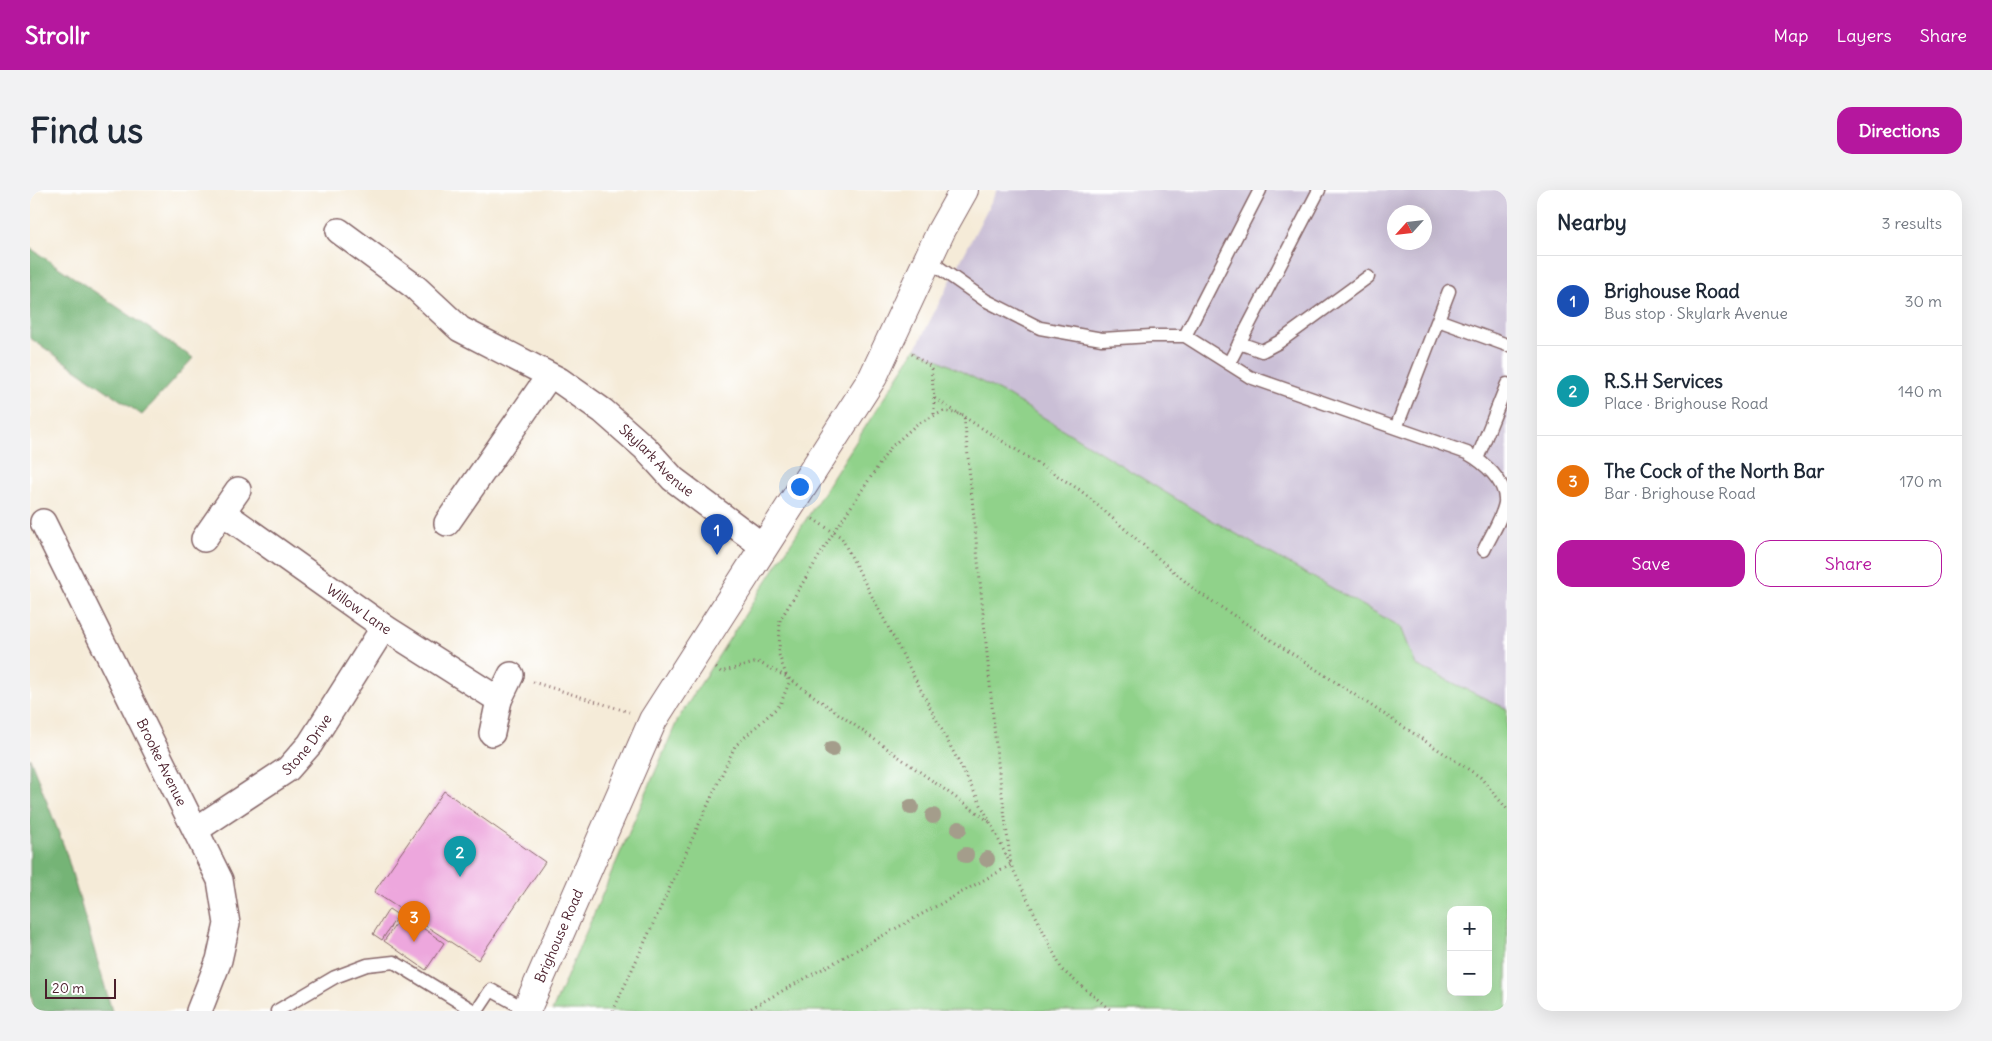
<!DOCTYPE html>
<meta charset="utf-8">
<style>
:root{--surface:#fff;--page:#f2f2f3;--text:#1f2937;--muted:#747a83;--line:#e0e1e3;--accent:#b5179e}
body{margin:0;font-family:Delius,sans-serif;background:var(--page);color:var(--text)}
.controls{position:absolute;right:15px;bottom:15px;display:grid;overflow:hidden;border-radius:10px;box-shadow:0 5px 20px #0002}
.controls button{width:45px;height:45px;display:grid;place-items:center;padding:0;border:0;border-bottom:1px solid var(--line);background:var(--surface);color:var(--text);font:25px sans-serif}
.compass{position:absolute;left:1357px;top:15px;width:45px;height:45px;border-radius:50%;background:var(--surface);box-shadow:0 5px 20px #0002;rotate:243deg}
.scale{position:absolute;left:15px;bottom:12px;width:71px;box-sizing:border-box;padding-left:5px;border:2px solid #4a1f2b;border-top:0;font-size:14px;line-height:18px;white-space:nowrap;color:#4a1f2b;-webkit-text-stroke:4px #fff;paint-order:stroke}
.you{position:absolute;left:769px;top:296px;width:18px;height:18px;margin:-12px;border:4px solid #fff;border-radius:50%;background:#1a73e8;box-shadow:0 0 0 8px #1a73e833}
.badge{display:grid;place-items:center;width:32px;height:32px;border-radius:50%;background:var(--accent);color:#fff;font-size:16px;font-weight:700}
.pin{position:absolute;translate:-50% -41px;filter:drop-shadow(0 1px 2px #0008)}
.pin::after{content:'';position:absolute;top:26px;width:18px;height:15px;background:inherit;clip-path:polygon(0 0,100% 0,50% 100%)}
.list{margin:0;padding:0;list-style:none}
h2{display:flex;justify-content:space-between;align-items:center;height:65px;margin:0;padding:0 20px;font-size:21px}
h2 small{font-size:16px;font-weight:400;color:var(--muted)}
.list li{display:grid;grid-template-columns:32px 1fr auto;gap:15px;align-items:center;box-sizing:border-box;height:90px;padding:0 20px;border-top:1px solid var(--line)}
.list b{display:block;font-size:19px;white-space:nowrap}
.list p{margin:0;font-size:16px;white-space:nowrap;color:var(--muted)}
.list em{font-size:16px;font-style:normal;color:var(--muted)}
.actions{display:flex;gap:10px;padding:15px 20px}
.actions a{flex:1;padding:11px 0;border:1px solid var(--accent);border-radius:15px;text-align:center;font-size:18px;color:var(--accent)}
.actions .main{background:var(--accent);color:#fff}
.map{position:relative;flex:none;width:1477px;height:821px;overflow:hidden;border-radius:15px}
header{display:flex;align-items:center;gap:30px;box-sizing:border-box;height:70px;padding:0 25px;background:var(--accent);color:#fff}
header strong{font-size:24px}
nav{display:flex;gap:28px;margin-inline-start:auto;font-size:18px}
.intro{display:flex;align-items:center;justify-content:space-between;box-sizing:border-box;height:120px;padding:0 30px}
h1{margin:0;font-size:35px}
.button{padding:12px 22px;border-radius:15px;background:var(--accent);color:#fff;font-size:18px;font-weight:700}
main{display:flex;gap:30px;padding:0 30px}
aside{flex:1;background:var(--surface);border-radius:15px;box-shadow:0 5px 20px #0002}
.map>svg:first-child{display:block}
.industrial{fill:#cabfd6;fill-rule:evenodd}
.green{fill:#90d28a;stroke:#6d785a;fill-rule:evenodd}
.forest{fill:#74b476;stroke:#5f6a50}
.building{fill:#eda7dd}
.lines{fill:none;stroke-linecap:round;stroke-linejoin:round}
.service-casing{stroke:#866668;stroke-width:15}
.minor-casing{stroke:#866668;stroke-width:28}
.primary-casing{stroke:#866668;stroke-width:30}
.path{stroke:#866668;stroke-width:3;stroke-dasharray:1 4;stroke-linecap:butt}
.service{stroke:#fff;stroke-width:12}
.minor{stroke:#fff;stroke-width:25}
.primary{stroke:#fff;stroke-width:28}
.tree{fill:#a49d8b}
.labels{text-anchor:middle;stroke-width:5;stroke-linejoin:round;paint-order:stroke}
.street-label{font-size:14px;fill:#4a1f2b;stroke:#fff}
</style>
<header>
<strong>Strollr</strong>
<nav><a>Map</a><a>Layers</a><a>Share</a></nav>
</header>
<div class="intro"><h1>Find us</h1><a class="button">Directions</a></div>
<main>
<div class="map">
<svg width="1477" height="821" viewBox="0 0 1477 821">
<rect width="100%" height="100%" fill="#fff"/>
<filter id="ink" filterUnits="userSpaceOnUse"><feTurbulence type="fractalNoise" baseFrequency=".02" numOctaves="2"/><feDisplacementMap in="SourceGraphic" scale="10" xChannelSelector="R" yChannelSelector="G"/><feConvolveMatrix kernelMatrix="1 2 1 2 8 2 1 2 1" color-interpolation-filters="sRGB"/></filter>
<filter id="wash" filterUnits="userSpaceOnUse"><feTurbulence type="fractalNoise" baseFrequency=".0096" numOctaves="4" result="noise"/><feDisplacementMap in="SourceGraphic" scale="20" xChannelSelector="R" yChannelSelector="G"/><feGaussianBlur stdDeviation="1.12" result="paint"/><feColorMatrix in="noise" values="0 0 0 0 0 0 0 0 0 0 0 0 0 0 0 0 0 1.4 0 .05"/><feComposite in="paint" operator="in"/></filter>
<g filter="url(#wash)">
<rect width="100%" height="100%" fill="#f5ebd8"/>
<path class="industrial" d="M967,0H1477V519L1386,475L1371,437L1164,320L977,205L886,158ZM1364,22H1394V52H1364Z"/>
<path class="green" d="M886,158L977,205L1164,320L1371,437L1386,475L1477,519V821H522L648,529ZM1421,720H1458V802H1421Z"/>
<path class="forest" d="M0,58L163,168L112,225L0,148Z
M0,568L35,659L82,821H4L0,798Z"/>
<g id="blocks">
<path class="building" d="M414,601L515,672L448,770L344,702Z
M359,719L368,725L352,750L343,744Z
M373,724L414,753L396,780L354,751Z"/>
</g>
</g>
<g filter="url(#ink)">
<use href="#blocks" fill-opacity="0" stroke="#866668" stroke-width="1"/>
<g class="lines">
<defs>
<path id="service" d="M898,70L955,110L1010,138L1072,149L1121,146H1155L1220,187L1437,263C1453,272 1477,291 1475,313C1472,329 1461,345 1454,360
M1408,130L1477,155
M1155,146L1230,0
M1209,153L1232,161L1249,152L1338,87
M1199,173L1289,0
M1366,238L1419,101
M1447,269L1477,194
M247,821L305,787L337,775L364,772L444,821
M447,821L461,800L497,820"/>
<g id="minor">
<path id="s1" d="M309,41L385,97L430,139L529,190L573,221L615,258L643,289L734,357"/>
<path id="s2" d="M192,322L354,437L469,510"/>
<path id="s3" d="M13,332L190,690L197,734L189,770L169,821"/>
<path d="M417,333L519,186"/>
<path d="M174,349L208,300"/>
<path d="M462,543L469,510L481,485"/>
<path id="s4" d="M167,639L258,579L280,554L354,437"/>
</g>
<g id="primary">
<path id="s5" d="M496,821L623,530L843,187L911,41L934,0"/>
</g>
</defs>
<use href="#service" class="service-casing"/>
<use href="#minor" class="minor-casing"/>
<use href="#primary" class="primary-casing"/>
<path class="path" d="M882,164L901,177L904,208L1050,300L1165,400L1450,587L1477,619
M904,208V226
M783,329L811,347L960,632L1032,780L1082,821
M686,478L691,482L728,472L757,487L960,632
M503,492L599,522
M360,737L363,738
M583,821L705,556L750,515L759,493L749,465L750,430L804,342L861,257L887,234L914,221L934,225L966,557L981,675L716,821"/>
<use href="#service" class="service"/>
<use href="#minor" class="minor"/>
<use href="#primary" class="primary"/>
</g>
<g class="tree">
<circle cx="802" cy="559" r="8"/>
<circle cx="881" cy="617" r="8"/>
<circle cx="903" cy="626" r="8"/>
<circle cx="929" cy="639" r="8"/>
<circle cx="936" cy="665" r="8"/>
<circle cx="957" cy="669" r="8"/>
</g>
</g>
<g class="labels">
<g class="street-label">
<text dy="5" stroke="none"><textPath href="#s1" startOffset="394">Skylark Avenue</textPath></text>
<text dy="5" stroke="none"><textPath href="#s2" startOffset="168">Willow Lane</textPath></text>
<text dy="5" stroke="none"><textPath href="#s4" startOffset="140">Stone Drive</textPath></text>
<text dy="5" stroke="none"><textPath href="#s3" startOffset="268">Brooke Avenue</textPath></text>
<text dy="5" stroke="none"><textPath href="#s5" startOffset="82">Brighouse Road</textPath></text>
</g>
</g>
</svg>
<div class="controls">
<button>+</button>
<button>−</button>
</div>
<svg class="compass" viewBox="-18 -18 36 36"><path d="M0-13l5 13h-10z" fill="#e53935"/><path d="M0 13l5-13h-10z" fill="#747a83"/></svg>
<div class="scale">20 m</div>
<div class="you"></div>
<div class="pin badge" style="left:687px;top:365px;background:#1a4fb4">1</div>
<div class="pin badge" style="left:430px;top:687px;background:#0f9aa8">2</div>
<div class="pin badge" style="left:384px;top:752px;background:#e8710a">3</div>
</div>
<aside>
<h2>Nearby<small>3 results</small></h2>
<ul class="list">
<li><span class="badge" style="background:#1a4fb4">1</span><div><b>Brighouse Road</b><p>Bus stop · Skylark Avenue</p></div><em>30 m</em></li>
<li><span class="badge" style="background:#0f9aa8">2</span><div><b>R.S.H Services</b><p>Place · Brighouse Road</p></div><em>140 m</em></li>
<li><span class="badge" style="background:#e8710a">3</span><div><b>The Cock of the North Bar</b><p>Bar · Brighouse Road</p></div><em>170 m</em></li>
</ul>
<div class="actions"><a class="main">Save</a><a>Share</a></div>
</aside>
</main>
